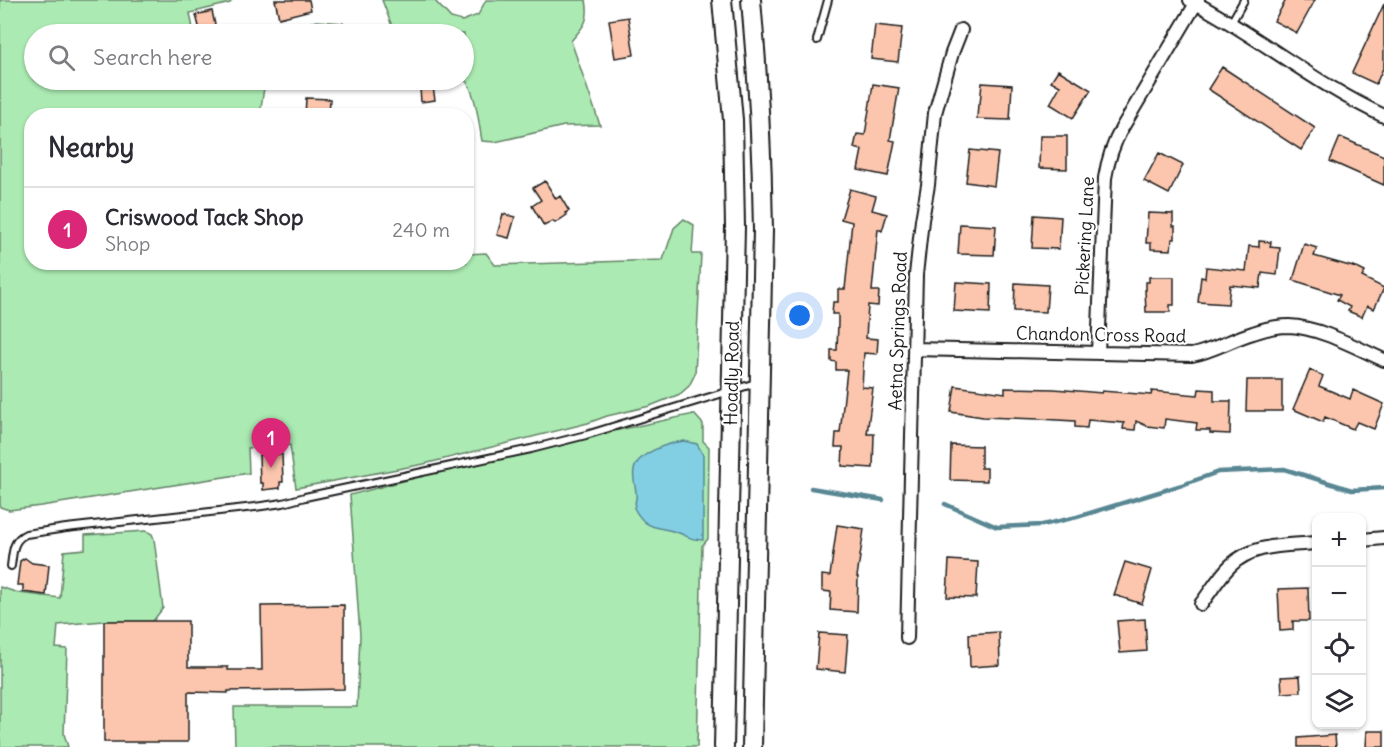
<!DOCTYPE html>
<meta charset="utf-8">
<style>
:root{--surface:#fff;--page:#f2f2f3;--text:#2b2b33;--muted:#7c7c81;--line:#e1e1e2;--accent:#db2777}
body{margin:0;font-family:Delius,sans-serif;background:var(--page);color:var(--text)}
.controls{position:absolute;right:18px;bottom:18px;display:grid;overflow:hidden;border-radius:12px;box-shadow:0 2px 4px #0004}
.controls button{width:54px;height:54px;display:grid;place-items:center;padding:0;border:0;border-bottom:2px solid var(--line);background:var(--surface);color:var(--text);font:30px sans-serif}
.you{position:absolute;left:800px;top:316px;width:21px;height:21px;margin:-15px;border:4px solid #fff;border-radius:50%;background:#1a73e8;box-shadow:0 0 0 9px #1a73e833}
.badge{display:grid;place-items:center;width:39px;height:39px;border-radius:50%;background:var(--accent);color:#fff;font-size:20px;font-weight:700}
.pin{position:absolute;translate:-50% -50px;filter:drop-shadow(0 2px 3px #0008)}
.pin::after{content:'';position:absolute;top:32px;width:21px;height:18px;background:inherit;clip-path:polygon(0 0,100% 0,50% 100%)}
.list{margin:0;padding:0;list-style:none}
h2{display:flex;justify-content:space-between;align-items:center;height:78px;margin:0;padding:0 24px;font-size:26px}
h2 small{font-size:20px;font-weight:400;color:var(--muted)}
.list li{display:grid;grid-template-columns:39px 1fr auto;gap:18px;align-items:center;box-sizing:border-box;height:84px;padding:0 24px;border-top:2px solid var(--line)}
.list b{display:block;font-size:22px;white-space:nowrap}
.list p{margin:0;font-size:20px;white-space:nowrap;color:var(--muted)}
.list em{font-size:20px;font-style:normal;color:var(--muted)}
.icon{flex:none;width:33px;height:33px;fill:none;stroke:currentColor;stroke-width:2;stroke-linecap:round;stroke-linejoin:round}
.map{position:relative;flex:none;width:1384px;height:747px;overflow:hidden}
.search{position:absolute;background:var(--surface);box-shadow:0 2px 4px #0004;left:24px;top:24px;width:450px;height:66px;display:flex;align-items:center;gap:15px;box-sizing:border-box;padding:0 21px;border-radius:33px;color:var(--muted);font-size:22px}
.panel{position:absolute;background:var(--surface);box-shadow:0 2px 4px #0004;left:24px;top:108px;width:450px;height:162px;border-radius:24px}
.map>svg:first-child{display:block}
.green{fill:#abeab2;stroke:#648367;stroke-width:1.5}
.water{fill:#82cee2;stroke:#598793;stroke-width:1.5}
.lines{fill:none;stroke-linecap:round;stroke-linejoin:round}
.stream{stroke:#598793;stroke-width:4.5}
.building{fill:#fbc6ad;stroke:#1c1c1c;stroke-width:1.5}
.lane-casing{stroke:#1c1c1c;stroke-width:10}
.street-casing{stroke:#1c1c1c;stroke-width:16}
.primary-casing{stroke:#1c1c1c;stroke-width:22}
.lane{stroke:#fff;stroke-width:6}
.street{stroke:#fff;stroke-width:12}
.primary{stroke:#fff;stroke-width:18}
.labels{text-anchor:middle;stroke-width:4.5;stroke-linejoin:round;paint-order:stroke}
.street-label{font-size:18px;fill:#1c1c1c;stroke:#fff}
</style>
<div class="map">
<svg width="1384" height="747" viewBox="0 0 1384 747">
<rect width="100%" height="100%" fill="#fff"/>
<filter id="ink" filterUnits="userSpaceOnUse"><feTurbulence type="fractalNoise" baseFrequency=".0167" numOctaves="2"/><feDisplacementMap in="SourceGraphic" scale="12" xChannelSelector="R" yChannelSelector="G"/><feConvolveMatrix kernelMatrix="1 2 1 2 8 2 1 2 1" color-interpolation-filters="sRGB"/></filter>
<g filter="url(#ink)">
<path class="green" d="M0,0H232L230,3L190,13L194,34H34V80H324L320,82L265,81L260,115L32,116V262H466L467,254L486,253L495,265L663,260L674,228L684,219L694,225L692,254H701L695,374L689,386L680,394L650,406L607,416L588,423L424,464L296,488L290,445L248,448L249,473L41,506L9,510L0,507Z
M382,0H434L451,18L462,21L478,15L486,0H586C590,21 584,26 571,41L600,125L564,126L495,142L482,141C479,125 476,90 464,79V34H395Z
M317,21L343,23L342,34H254Z
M694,414L703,424V441L709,447L708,539L702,546L697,747H235L234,707H357L360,635L350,495L510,453Z
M146,531L152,534L154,539L163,608L153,621H104L58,625L56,648L67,649L64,734L68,747H0V587L19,593L60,598L64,551L85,549V535Z"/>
<path class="water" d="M684,441L697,444L703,455V540C690,539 691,538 679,533C657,525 647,532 634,508C635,503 637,498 636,494C636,486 632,478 634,470C637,453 668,443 684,441Z"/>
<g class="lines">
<path class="stream" d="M811,488L883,500
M945,504L997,527L1042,525L1077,517L1182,485L1218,472L1284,469L1352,490L1384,488"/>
</g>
<path class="building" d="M275,0H309L311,10L279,18Z
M1286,0H1315L1297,33L1274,21Z
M1384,4V66L1376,84L1352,73Z
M212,11L217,34H201L196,15Z
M628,17L634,55L615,58L609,20Z
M875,25L902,28L898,62L871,59Z
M1222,67L1315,128L1301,150L1208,89Z
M1058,70L1091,90L1073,118L1050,104L1060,86L1051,81Z
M982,83L1012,85L1010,120L977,119L978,104H980Z
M873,84L899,88L890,140L895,141L888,176L858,170L862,150L854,148L857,134L865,135Z
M433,87L435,100L421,102L420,88Z
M306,98L330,99L329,116H305Z
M1040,136H1067V169L1039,168Z
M1340,137L1384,156V185L1330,161Z
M970,150L998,153L994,186L966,182Z
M1159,153L1183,165L1169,194L1144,181Z
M545,181L556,199L560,196L569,211L565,213L567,215L555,223L553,221L544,226L532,206L541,200L533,188Z
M850,189L876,196L872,210L887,214L882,231L878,229L872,291H879L878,306L868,305L866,338L878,339L877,354L864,353L862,387L873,388L867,434H874L873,468L842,466L843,447H835L836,433H840L847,370H836V362L831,361V350H837L838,322V314H832L833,302H838V289H845L852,222L841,219Z
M1148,213L1173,214V226H1175V239H1172L1171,250L1151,249V243H1146Z
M503,214L515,217L509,238L497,235Z
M1034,215L1061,217L1059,249L1032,248Z
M960,224L996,226L994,255L958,254Z
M1259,241L1271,242L1270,247L1280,248L1277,275L1262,273L1260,288L1230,285L1228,304L1198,302L1201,277L1205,278L1206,267L1246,271L1249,246L1259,247Z
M1304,244L1317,248L1314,256L1353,267V266L1365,272L1362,277L1384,288L1374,309L1367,306L1362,317L1348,311L1350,307L1337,300L1340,295L1293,280Z
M1149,277H1174V305H1170V312H1146L1145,290H1146V282H1149Z
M956,282L991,284L990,313L954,311Z
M1015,283L1048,285L1046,312L1014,311Z
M1310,370L1323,376L1319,386L1350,399L1353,390L1384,404L1374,429L1357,422L1353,429L1325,417L1323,422L1293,409Z
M1247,380H1282V411H1246Z
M955,386L1005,393V388L1054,389L1102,393V391L1151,395L1152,391L1198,395L1199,389L1214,390V401H1231L1230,434L1210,433V430H1196L1197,423L1165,419L1164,428L1147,426L1136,421L1135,430L1123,429L1124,423L1088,420L1087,428L1075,427V421L1039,419L983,417L951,412Z
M951,445L981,446V468H987V481L950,480Z
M282,454L283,482H280V488L263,490V483H260L259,455Z
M837,525L864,529L857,577H858L857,612L830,610L831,592L822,591V575L830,576Z
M25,558L32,563L49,565L46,595L23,592V585H17L20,561Z
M949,560L978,562L976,598L947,597Z
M1125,562L1152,570L1142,604L1114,595Z
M1308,588L1309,621H1293V630L1280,631L1278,589Z
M344,605V689L228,691V693L188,692V742H104V621H188V667H228V670H262L261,606Z
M1145,619L1147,651L1120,653L1117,621Z
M999,632L1000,665L970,667L969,634Z
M819,633L848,635L845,672L816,669Z
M1300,676L1301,692L1282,693L1281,677Z
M1367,731H1384V747H1366Z
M1335,735L1336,747H1298V738Z"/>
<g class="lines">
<defs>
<path id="lane" d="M1231,23L1244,0
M817,40L828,0
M11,566C13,553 12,540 26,534L66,528L255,507L283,503L305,497L531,449L586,435L759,382"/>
<path id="street" d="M1190,0C1257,35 1315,84 1384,116
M914,349L1192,355C1213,351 1232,339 1253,333C1264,329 1277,326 1289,326C1319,327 1357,348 1384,360
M1098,353L1105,178C1108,159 1113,144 1122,128L1198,0
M1362,540L1384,538
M1201,604C1211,591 1219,577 1230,566C1253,543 1287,546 1316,543
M907,638L916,275L922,220L928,185L935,113L952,53L961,30"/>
<path id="primary" d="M722,0L733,120L735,227L724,747
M751,0C758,77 762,152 763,230L752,747"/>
</defs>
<use href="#lane" class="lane-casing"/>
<use href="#street" class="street-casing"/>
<use href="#primary" class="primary-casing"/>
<use href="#lane" class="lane"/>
<use href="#street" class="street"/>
<use href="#primary" class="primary"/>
</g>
</g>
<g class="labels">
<g class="street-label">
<text transform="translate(1085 236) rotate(-87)" y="6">Pickering Lane</text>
<text transform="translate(898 331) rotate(-88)" y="6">Aetna Springs Road</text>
<text transform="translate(1101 335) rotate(1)" y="6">Chandon Cross Road</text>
<text transform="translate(732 373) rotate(-89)" y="6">Hoadly Road</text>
</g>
</g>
</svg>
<div class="controls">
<button>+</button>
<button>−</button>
<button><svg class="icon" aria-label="locate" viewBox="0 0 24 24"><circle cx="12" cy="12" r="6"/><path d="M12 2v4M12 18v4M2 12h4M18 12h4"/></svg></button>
<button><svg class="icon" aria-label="layers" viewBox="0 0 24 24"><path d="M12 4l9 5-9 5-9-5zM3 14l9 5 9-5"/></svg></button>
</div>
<div class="you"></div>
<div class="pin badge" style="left:271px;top:468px">1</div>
<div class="search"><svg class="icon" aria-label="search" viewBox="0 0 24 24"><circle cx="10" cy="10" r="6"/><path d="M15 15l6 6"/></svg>Search here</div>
<section class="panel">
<h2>Nearby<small></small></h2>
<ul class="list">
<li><span class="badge">1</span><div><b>Criswood Tack Shop</b><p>Shop</p></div><em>240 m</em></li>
</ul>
</section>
</div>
